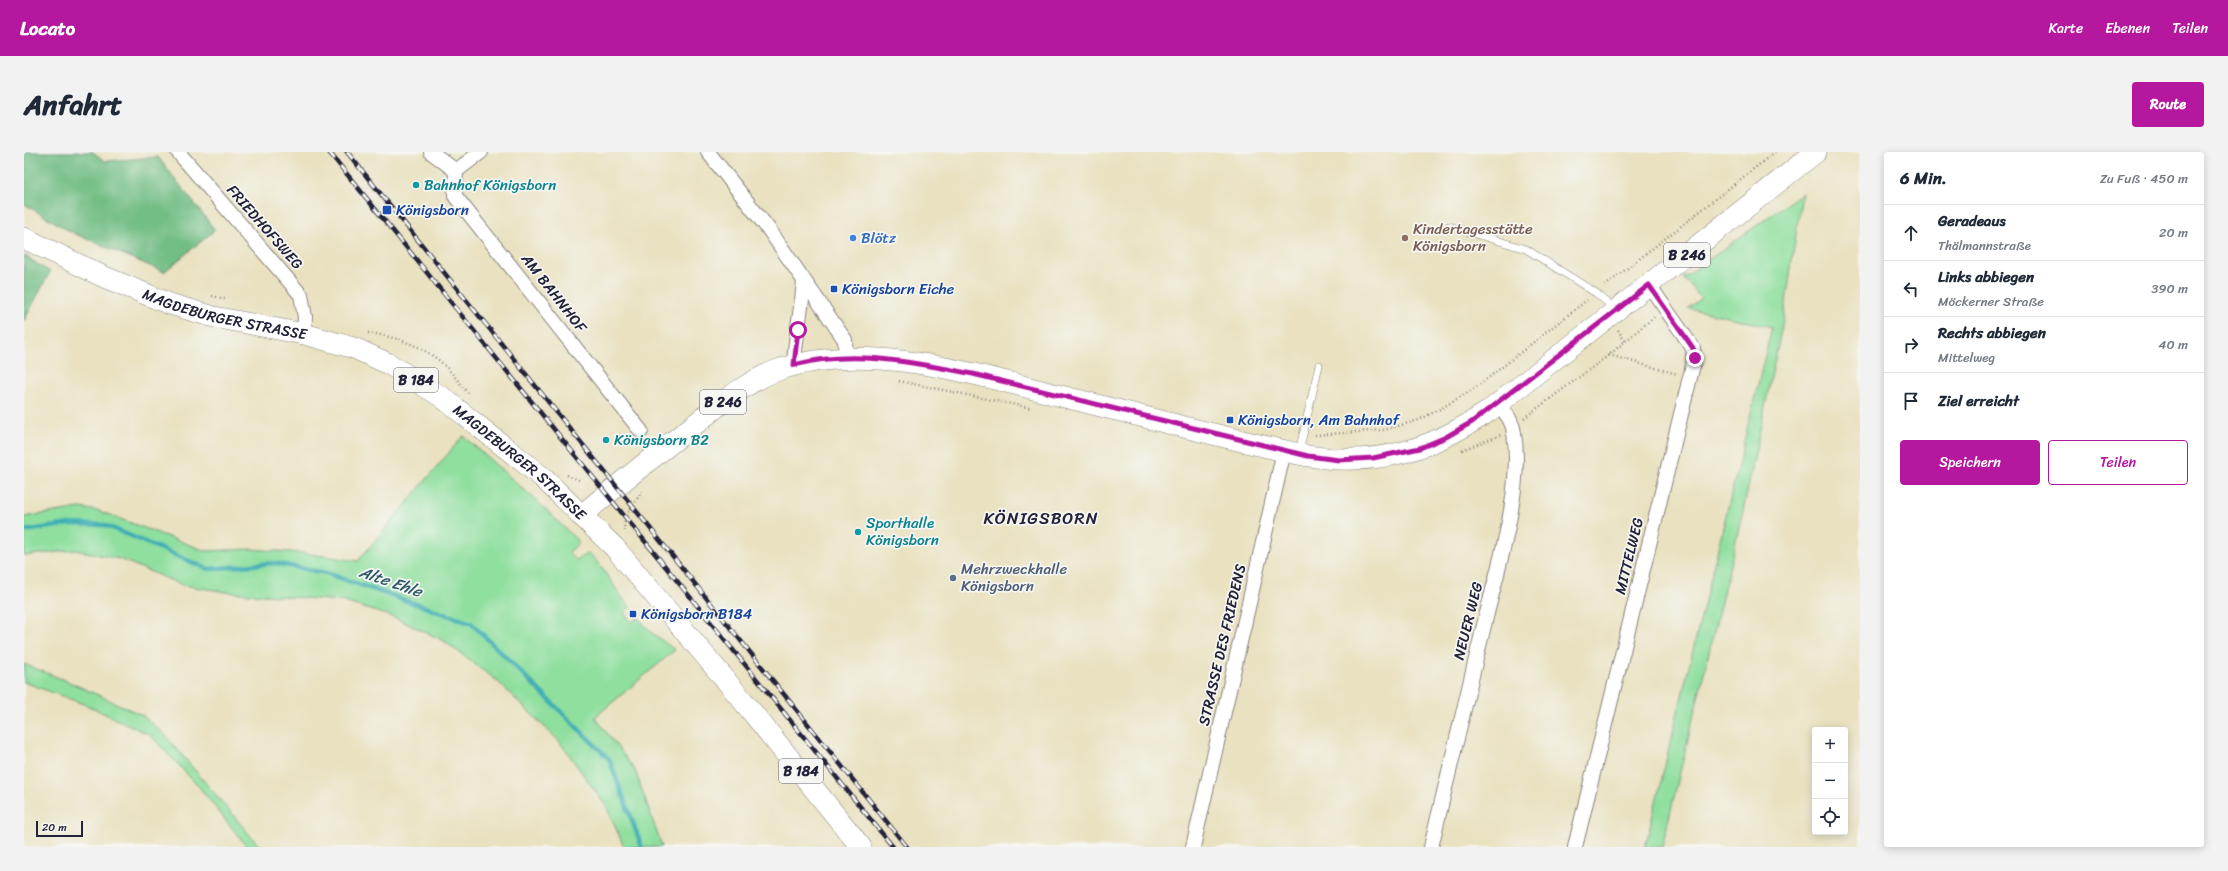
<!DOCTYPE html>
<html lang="de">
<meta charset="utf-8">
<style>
:root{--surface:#fff;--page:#f2f2f3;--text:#1f2937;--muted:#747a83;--line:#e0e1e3;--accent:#b5179e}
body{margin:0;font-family:Sriracha,sans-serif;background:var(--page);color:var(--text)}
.controls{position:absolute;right:12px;bottom:12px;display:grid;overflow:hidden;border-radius:4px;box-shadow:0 2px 10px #0003}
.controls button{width:36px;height:36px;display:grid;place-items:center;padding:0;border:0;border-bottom:1px solid var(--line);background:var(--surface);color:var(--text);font:20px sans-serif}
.scale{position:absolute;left:12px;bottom:10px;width:47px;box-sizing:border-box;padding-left:4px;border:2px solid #22223b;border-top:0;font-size:11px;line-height:14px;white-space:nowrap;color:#22223b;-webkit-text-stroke:3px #f6f6f2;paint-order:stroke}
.stop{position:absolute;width:12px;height:12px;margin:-9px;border:3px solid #b5179e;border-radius:50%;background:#fff}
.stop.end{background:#b5179e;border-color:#fff;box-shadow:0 1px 4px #0008}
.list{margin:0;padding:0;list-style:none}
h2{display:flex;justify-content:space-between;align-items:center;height:52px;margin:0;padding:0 16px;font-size:17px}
h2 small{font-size:13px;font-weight:400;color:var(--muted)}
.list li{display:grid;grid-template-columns:26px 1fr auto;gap:12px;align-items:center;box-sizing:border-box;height:56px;padding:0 16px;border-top:1px solid var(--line)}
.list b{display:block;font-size:15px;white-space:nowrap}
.list p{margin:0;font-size:13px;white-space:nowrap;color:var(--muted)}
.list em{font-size:13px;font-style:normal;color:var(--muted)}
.actions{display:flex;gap:8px;padding:12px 16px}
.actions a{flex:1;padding:9px 0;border:1px solid var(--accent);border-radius:4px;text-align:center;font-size:14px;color:var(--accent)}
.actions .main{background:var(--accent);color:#fff}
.icon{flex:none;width:22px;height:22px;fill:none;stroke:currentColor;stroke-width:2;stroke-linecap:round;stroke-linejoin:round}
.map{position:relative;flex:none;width:1836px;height:695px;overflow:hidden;border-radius:4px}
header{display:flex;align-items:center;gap:24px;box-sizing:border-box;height:56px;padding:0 20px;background:var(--accent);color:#fff}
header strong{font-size:19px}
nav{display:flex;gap:22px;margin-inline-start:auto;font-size:14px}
.intro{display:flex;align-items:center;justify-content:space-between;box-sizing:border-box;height:96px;padding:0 24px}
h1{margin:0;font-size:28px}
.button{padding:10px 18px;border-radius:4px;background:var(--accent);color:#fff;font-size:14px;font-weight:700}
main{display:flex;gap:24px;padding:0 24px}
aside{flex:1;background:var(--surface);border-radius:4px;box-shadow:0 2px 10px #0003}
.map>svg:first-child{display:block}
.green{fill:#8fdf9e;stroke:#58806c}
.forest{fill:#73be85;stroke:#4a7060}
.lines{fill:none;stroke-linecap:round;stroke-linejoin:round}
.stream{stroke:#3caeb4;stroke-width:4.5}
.service-casing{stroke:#86827d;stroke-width:8}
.minor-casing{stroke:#86827d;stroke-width:16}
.primary-casing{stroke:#86827d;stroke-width:22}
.path{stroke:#86827d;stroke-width:2.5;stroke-dasharray:1 3;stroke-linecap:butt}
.service{stroke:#fff;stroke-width:7}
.minor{stroke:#fff;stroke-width:14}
.primary{stroke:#fff;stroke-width:21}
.rail-casing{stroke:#22223b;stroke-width:4.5}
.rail{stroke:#f6f6f2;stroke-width:3;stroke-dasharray:9;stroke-linecap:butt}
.route{stroke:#b5179e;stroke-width:5}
.culture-dot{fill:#0f9aa8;stroke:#f6f6f2;stroke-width:1.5}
.transit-dot{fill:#1a4fb4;stroke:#f6f6f2;stroke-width:1.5}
.shop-dot{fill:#3f7fe0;stroke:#f6f6f2;stroke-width:1.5}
.education-dot{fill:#8d6e63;stroke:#f6f6f2;stroke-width:1.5}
.service-dot{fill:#5c6f8a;stroke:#f6f6f2;stroke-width:1.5}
.labels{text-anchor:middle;stroke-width:3.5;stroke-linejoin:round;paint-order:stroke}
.shield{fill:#f6f6f2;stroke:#626272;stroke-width:1}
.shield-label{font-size:14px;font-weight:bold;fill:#22223b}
.culture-label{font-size:15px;fill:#0d838f;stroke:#f6f6f2;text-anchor:start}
.transit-label{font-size:15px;fill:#164399;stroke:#f6f6f2;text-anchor:start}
.street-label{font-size:15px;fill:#22223b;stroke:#f6f6f2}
.education-label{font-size:15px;fill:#785e54;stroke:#f6f6f2;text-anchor:start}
.shop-label{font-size:15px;fill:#366cbe;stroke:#f6f6f2;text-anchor:start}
.service-label{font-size:15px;fill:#4e5e75;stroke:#f6f6f2;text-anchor:start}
.water-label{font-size:16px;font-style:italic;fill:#2c5a6b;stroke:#f6f6f2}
.quarter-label{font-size:17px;letter-spacing:1px;fill:#22223b;stroke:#f6f6f2}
</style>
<header>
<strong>Locato</strong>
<nav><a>Karte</a><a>Ebenen</a><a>Teilen</a></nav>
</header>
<div class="intro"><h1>Anfahrt</h1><a class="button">Route</a></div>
<main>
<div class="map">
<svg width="1836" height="695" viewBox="0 0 1836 695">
<rect width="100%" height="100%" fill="#f6f6f2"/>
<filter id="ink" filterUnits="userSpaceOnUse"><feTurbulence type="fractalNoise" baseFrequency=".025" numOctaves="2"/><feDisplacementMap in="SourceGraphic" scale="8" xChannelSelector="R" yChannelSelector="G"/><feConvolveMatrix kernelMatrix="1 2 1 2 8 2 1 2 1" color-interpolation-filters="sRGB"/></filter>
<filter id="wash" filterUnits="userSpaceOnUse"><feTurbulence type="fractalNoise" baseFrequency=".012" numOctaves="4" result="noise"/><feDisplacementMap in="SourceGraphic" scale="16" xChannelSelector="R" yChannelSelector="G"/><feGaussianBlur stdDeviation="0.9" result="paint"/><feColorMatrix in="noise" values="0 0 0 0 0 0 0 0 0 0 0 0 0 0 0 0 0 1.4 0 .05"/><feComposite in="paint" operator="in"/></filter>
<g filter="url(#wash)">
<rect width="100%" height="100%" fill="#e9e1bf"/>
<path class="green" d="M1778,41L1760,164L1719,359L1638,695H1621L1748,175L1664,156L1677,146L1659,126Z
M439,284L513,349L555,390L545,401L552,408L565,401C581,417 591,438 606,455L600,461L608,470L613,465L628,481L651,498L571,565L611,618L638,695H600L582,654L535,589L472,528L420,489L369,465L317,449L202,440L158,433L96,407L51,398L0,404V365L56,356L75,359L182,399L228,397L279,401L334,409Z
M0,512L43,529L118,563L141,583L236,695H223L176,636L126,583L62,553L0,530Z"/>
<path class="forest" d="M0,0H69L81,9L134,5L191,78L140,120L49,81L0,52Z
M0,103L26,120L0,169Z"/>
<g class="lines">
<path class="stream" d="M0,379L45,372L81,373L184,417L250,411L302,421L447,471L585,607L618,695"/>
</g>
</g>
<g filter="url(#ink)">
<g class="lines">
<defs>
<path id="service" d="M1425,74L1502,97L1572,141L1591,157
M1275,300L1295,213"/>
<path id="minor" d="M154,0L277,143L281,165L280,182
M407,0L432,19L431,44L617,279
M684,0L746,79L821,188L822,206
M432,19L457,0
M770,213C771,185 778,157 780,129
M1169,695L1260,299
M1407,695C1425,618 1444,542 1462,465C1475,413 1499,334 1490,281C1489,269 1481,261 1475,252
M1551,695L1670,209L1669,196L1625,133"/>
<g id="primary">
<path id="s1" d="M0,86L78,124L146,152L190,165L280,182L330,196L365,212L418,245L518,325L591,396L715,544L837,695"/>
<path d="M557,364C592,334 629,305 665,277C693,255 720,230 754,218C844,187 956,224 1045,246C1125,266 1204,287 1284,304C1354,315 1407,298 1465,259L1792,0"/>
</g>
</defs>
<use href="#service" class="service-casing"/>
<use href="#minor" class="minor-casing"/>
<use href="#primary" class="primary-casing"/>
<path class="path" d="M350,39L355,34
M402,67L420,53
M1581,134L1751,0
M188,144L201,147
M1594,178L1601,190
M344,181C371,184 403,195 422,215C430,223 437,233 444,241
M1585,203L1653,222
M875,229L1007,256
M1500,266L1585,203L1630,165
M1291,283L1360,278L1395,268L1418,256L1454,234L1563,148
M1438,298L1477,283
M543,323L555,328
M600,379L601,365L619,338"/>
<use href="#service" class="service"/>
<use href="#minor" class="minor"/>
<use href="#primary" class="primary"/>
<defs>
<path id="rail" d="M305,0L869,695
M323,0L883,695"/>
</defs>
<use href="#rail" class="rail-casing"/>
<use href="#rail" class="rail"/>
</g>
</g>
<g class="lines" filter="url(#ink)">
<path class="route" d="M774,178L770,213C829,197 891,211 949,222L1284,304L1315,308L1349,306L1396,296L1422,285L1448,270L1625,133L1669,196L1671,206"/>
</g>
<g class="culture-dot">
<circle cx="392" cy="33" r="4"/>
<circle cx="582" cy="288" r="4"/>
<circle cx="834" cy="380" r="4"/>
</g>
<g class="transit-dot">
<rect x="358" y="53" width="10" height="10" rx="2"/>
<rect x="806" y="133" width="8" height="8" rx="2"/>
<rect x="1202" y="264" width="8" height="8" rx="2"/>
<rect x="605" y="458" width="8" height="8" rx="2"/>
</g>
<circle class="shop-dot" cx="829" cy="86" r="4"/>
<circle class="education-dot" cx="1381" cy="86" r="4"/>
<circle class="service-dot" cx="929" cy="426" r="4"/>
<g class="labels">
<g class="shield">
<rect x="1640" y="91" width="46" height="24" rx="3"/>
<rect x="370" y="216" width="44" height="24" rx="3"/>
<rect x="676" y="238" width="46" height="24" rx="3"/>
<rect x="755" y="607" width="44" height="24" rx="3"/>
</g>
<g class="shield-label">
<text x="1663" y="108">B 246</text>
<text x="392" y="233">B 184</text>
<text x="699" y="255">B 246</text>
<text x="777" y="624">B 184</text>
</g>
<g class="culture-label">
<text x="400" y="38">Bahnhof Königsborn</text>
<text x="590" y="293">Königsborn B2</text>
<text x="842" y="376">Sporthalle<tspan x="842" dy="17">Königsborn</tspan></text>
</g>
<g class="transit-label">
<text x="372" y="63">Königsborn</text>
<text x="818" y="142">Königsborn Eiche</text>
<text x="1214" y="273">Königsborn, Am Bahnhof</text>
<text x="617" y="467">Königsborn B184</text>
</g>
<g class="street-label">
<text transform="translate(241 75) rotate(49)" y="5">FRIEDHOFSWEG</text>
<text transform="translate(530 141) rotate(52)" y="5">AM BAHNHOF</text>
<text dy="5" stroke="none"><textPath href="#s1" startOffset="216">MAGDEBURGER STRASSE</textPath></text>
<text dy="5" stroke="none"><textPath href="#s1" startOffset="552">MAGDEBURGER STRASSE</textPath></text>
<text transform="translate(1605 404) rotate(-76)" y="5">MITTELWEG</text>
<text transform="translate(1444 469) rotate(-76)" y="5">NEUER WEG</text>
<text transform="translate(1198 493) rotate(-77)" y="5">STRASSE DES FRIEDENS</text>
</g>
<g class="education-label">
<text x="1389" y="82">Kindertagesstätte<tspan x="1389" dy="17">Königsborn</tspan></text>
</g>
<g class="shop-label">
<text x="837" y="91">Blötz</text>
</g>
<g class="service-label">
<text x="937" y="422">Mehrzweckhalle<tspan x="937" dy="17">Königsborn</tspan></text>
</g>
<g class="water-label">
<text transform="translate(367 429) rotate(19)" y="6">Alte Ehle</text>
</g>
<g class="quarter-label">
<text x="1017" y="372">KÖNIGSBORN</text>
</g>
</g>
</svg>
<div class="controls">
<button>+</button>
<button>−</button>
<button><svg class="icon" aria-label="locate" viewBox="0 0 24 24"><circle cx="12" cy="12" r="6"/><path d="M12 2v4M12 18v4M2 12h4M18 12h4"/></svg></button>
</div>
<div class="scale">20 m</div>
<div class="stop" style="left:774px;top:178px"></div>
<div class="stop end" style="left:1671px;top:206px"></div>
</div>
<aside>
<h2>6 Min.<small>Zu Fuß · 450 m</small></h2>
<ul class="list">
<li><svg class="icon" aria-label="ahead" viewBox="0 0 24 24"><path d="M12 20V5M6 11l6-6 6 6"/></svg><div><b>Geradeaus</b><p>Thälmannstraße</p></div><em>20 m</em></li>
<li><svg class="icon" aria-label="left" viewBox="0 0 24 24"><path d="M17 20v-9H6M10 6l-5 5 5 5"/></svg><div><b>Links abbiegen</b><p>Möckerner Straße</p></div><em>390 m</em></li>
<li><svg class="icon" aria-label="right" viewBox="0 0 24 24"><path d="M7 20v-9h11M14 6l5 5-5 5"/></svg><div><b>Rechts abbiegen</b><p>Mittelweg</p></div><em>40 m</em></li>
<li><svg class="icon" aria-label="arrive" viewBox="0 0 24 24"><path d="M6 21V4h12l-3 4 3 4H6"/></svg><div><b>Ziel erreicht</b></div></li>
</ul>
<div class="actions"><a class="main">Speichern</a><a>Teilen</a></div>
</aside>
</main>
